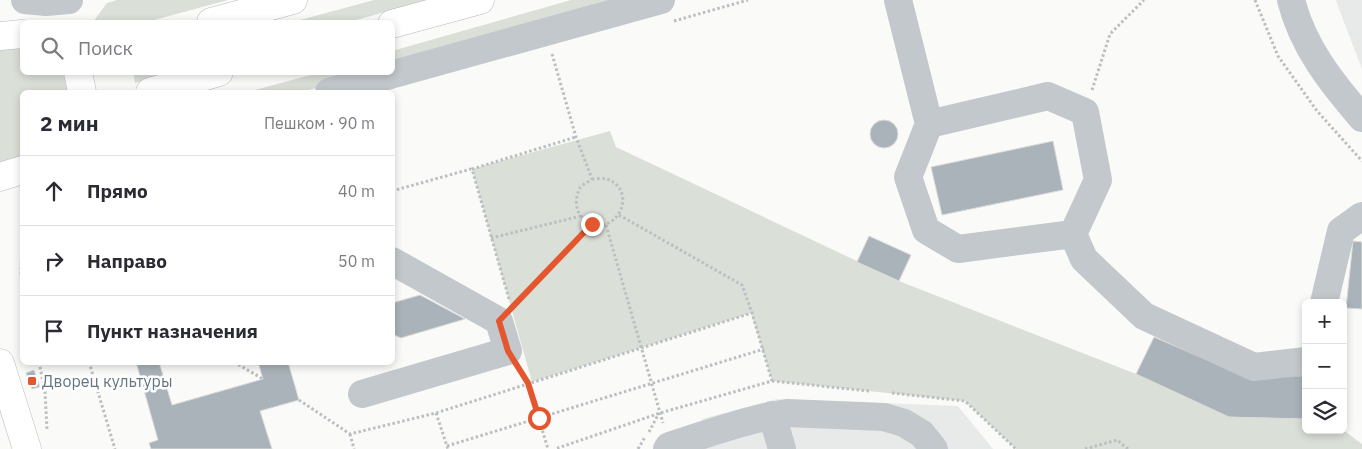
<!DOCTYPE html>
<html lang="ru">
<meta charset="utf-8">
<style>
:root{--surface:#fff;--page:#f7f7f7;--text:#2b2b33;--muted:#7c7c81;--line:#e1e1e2}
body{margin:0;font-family:"IBM Plex Sans",sans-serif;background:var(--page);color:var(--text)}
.controls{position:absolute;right:15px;bottom:15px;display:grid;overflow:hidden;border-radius:8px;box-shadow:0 2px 8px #0003}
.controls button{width:45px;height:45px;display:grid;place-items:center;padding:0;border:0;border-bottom:1px solid var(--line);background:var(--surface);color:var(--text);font:25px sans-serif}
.stop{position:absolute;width:15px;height:15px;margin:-11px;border:4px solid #e4572e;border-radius:50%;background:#fff}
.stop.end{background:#e4572e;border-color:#fff;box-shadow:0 1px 5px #0008}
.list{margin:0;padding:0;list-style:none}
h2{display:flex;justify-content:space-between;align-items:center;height:65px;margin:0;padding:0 20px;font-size:21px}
h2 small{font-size:16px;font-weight:400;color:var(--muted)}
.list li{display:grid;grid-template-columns:32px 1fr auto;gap:15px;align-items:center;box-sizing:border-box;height:70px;padding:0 20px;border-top:1px solid var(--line)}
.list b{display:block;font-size:19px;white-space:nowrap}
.list em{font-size:16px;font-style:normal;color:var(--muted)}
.icon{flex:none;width:28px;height:28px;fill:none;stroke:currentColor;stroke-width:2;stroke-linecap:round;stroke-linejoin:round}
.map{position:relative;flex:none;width:1362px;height:449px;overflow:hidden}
.search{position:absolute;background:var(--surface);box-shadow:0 2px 8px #0003;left:20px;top:20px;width:375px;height:55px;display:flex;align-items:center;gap:12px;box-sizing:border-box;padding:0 18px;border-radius:8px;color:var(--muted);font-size:19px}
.panel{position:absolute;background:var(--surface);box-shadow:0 2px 8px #0003;left:20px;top:90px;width:375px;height:275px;border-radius:8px}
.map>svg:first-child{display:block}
.built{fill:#e8e9e9}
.green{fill:#dadfd7}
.building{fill:#aab3b9;stroke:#dcdcda}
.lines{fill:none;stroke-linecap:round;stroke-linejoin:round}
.major-casing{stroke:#b5babe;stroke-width:29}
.path{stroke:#bbbfc2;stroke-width:3;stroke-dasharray:2.5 2.5;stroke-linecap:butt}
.minor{stroke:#c3c8cc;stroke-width:28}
.major{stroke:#fff;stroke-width:28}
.route{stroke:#e4572e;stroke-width:6}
.poi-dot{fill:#e4572e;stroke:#fff;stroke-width:2}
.labels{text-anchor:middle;stroke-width:5;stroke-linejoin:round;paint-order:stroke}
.poi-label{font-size:16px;fill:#657683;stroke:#fff;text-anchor:start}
</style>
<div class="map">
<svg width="1362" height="449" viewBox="0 0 1362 449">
<rect width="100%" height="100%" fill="#fafaf8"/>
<path class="built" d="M1336,0H1362V69L1339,9Z
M777,399L958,406L993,449H699L707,442L702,419Z"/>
<path class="green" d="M117,0H228L147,22H93L107,3Z
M374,0H428L349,22H293Z
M571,0H629L393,67L392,51Z
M16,45L22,47V72L63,73L68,80L70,92H22V159L0,166V50Z
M133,72L173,73L135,83Z
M318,73H372L301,92H248Z
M610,131L616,147L899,281L1136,374L1229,417L1306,419V430H1343L1362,444V449H1016L965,401L772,381L751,313L532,382L472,169Z"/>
<path class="building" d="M870 134a14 14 0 1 1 28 0a14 14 0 1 1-28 0Z
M1053,141L1063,190L942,215L931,167Z
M869,236L911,255L899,281L857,262Z
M1353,241L1362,242V309L1346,308Z
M420,295L465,319L401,338L392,334V303Z
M1154,337L1242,375L1306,376V419L1229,417L1136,374Z
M136,362H159L172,405L263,379L258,362H288L299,400L260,411L272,449H151L149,443L158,440Z
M34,370L40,387L32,389L26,373Z"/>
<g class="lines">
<defs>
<path id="major" d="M211,22L293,0
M392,24L480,0
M0,36L22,34
M78,72L82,92
M150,92L219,72
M0,177L22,170
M0,363L27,449"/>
</defs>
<use href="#major" class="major-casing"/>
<path class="path" d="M1255,0L1278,56L1317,111L1362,161
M674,21L748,0
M552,54L576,137L592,179C588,182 582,185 580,188C575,197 575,211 582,217C612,245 642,192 607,179C603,178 596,179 592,179
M1092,90L1110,34L1144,0
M392,191L471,169
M619,215L742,285L752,313
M606,225L663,423
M491,238L581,216
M22,247L21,272L22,280
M509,299L472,169L576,137
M513,306L592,225
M39,362L45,392L47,429
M89,362L115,449
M234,362L263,379
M520,370L528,383L548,449
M772,381L869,391
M892,393L965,401L1016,449
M299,400L350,434L436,413L752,313L772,381L660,413L555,449
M436,413L448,449
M649,432L659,413
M350,434L354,449
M447,446L764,349
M638,449L645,437
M1085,449L1117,440L1128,449"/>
<path class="minor" d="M25,0L46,2L69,0
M898,0L929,124L908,177L926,230L958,249L1073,234
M1291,0C1303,47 1331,82 1362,118
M329,92L661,0
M929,124L1048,96L1085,112L1098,180L1073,234L1084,259L1144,316L1254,367L1306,361
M1324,303L1341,231L1362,216
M362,394L508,351L499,321L392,261
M772,415L782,449
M667,449L669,446C707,434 747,419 787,413L884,417L904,423L922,434L934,449"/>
<use href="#major" class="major"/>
</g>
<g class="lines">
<path class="route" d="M539,418L528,383L508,351L499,321L592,224"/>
</g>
<rect class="poi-dot" x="27" y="376" width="10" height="10" rx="2.5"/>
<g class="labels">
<g class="poi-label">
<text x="42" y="387">Дворец культуры</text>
</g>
</g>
</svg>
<div class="controls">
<button>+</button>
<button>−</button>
<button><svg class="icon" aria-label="layers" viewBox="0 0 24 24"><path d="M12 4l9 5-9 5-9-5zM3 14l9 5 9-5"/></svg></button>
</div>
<div class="stop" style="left:539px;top:418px"></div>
<div class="stop end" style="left:592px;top:224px"></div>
<div class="search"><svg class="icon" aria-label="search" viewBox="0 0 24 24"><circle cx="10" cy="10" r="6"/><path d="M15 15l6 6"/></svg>Поиск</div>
<section class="panel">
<h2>2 мин<small>Пешком · 90 m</small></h2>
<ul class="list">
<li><svg class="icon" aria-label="ahead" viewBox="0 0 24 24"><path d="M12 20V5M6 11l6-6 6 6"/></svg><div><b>Прямо</b></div><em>40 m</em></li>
<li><svg class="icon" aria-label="right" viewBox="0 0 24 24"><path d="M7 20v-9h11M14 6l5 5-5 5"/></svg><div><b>Направо</b></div><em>50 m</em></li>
<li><svg class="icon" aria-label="arrive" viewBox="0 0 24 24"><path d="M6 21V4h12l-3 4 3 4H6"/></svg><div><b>Пункт назначения</b></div></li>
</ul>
</section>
</div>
